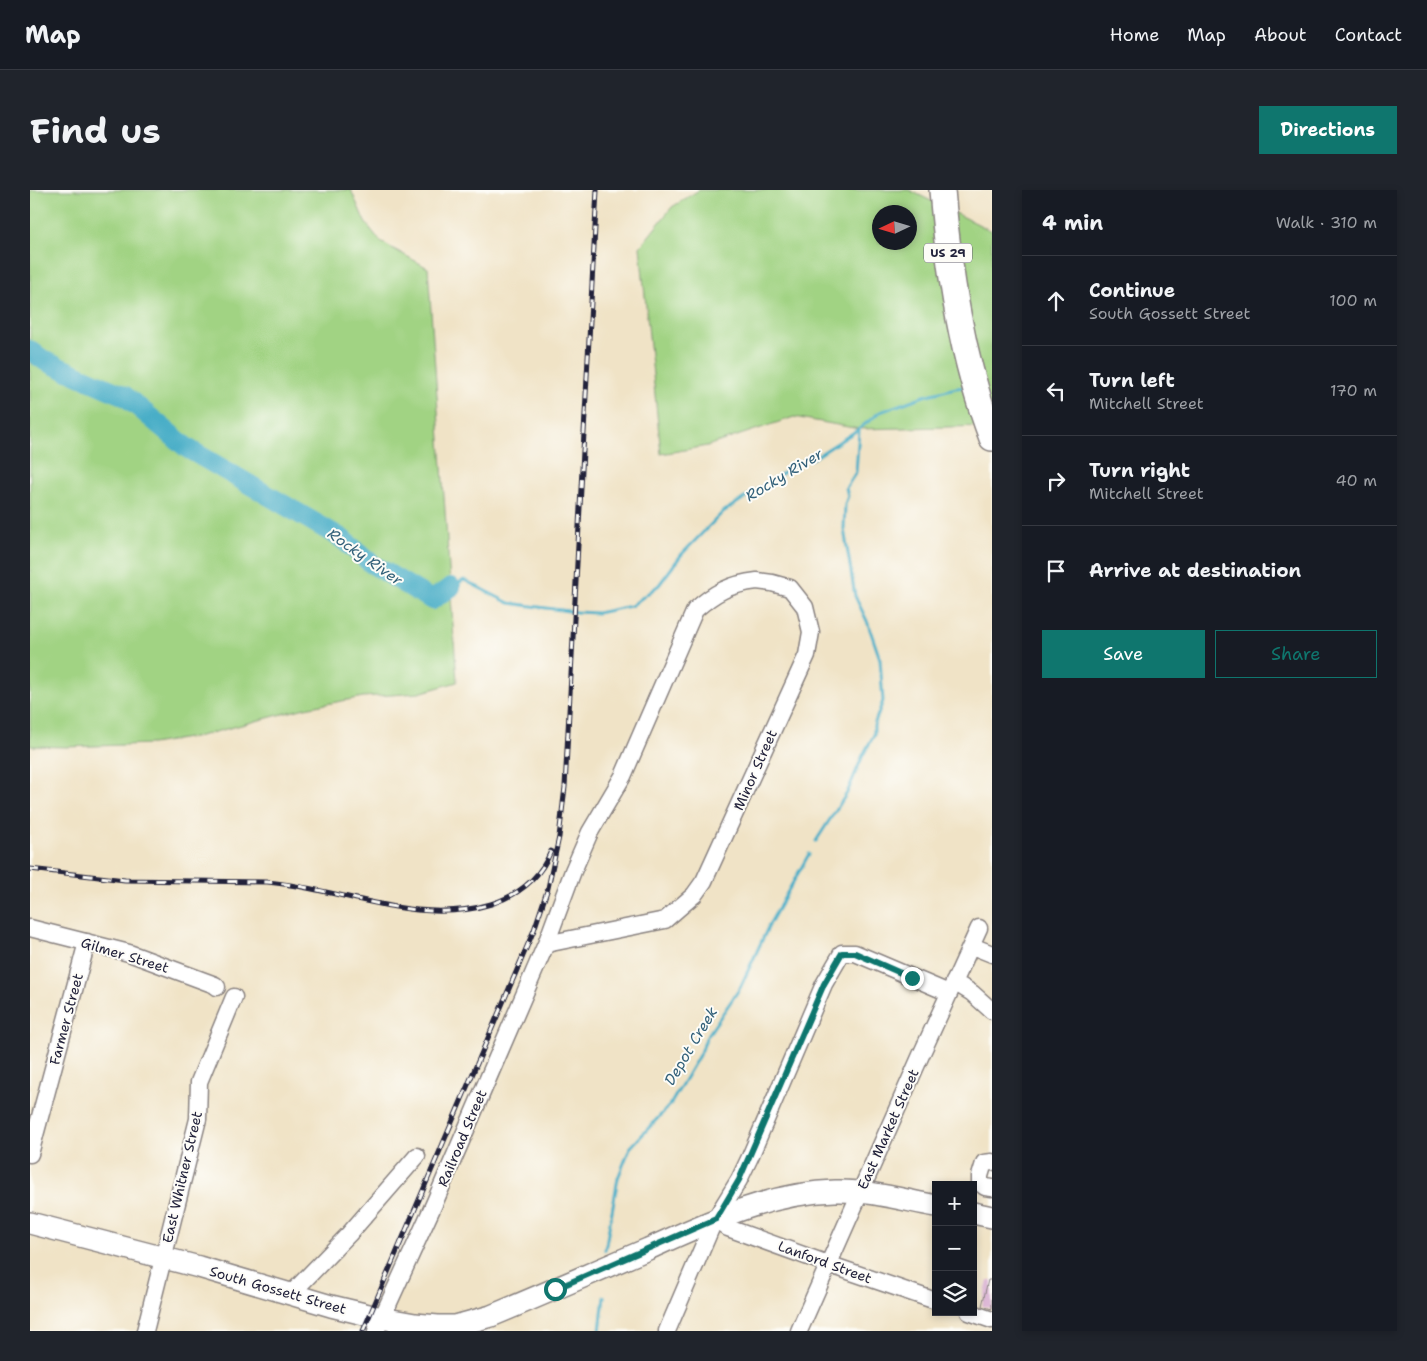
<!DOCTYPE html>
<meta charset="utf-8">
<style>
:root{--surface:#171b24;--page:#20242c;--text:#f1f3f6;--muted:#9ea1a6;--line:#363941;--accent:#0f766e}
body{margin:0;font-family:"Shantell Sans",sans-serif;background:var(--page);color:var(--text)}
.controls{position:absolute;right:15px;bottom:15px;display:grid;overflow:hidden;border-radius:0px;box-shadow:0 2px 8px #0003}
.controls button{width:45px;height:45px;display:grid;place-items:center;padding:0;border:0;border-bottom:1px solid var(--line);background:var(--surface);color:var(--text);font:25px sans-serif}
.compass{position:absolute;left:842px;top:15px;width:45px;height:45px;border-radius:50%;background:var(--surface);box-shadow:0 2px 8px #0003;rotate:266deg}
.stop{position:absolute;width:15px;height:15px;margin:-11px;border:4px solid #0f766e;border-radius:50%;background:#fff}
.stop.end{background:#0f766e;border-color:#fff;box-shadow:0 1px 5px #0008}
.list{margin:0;padding:0;list-style:none}
h2{display:flex;justify-content:space-between;align-items:center;height:65px;margin:0;padding:0 20px;font-size:21px}
h2 small{font-size:16px;font-weight:400;color:var(--muted)}
.list li{display:grid;grid-template-columns:32px 1fr auto;gap:15px;align-items:center;box-sizing:border-box;height:90px;padding:0 20px;border-top:1px solid var(--line)}
.list b{display:block;font-size:19px;white-space:nowrap}
.list p{margin:0;font-size:16px;white-space:nowrap;color:var(--muted)}
.list em{font-size:16px;font-style:normal;color:var(--muted)}
.actions{display:flex;gap:10px;padding:15px 20px}
.actions a{flex:1;padding:11px 0;border:1px solid var(--accent);border-radius:0px;text-align:center;font-size:18px;color:var(--accent)}
.actions .main{background:var(--accent);color:#fff}
.icon{flex:none;width:28px;height:28px;fill:none;stroke:currentColor;stroke-width:2;stroke-linecap:round;stroke-linejoin:round}
.map{position:relative;flex:none;width:962px;height:1141px;overflow:hidden;border-radius:0px}
header{display:flex;align-items:center;gap:30px;box-sizing:border-box;height:70px;padding:0 25px;background:var(--surface);border-bottom:1px solid var(--line)}
header strong{font-size:24px}
nav{display:flex;gap:28px;margin-inline-start:auto;font-size:18px}
.intro{display:flex;align-items:center;justify-content:space-between;box-sizing:border-box;height:120px;padding:0 30px}
h1{margin:0;font-size:35px}
.button{padding:12px 22px;border-radius:0px;background:var(--accent);color:#fff;font-size:18px;font-weight:700}
main{display:flex;gap:30px;padding:0 30px}
aside{flex:1;background:var(--surface);border-radius:0px;box-shadow:0 2px 8px #0003}
.map>svg:first-child{display:block}
.green{fill:#a1d383;stroke:#627a5f;fill-rule:evenodd}
.lines{fill:none;stroke-linecap:round;stroke-linejoin:round}
.stream{stroke:#48aec7;stroke-width:3}
.river{stroke:#48aec7;stroke-width:20}
.building{fill:#d8aed1}
.minor-casing{stroke:#898280;stroke-width:19}
.major-casing{stroke:#898280;stroke-width:24}
.highway-casing{stroke:#898280;stroke-width:28}
.minor{stroke:#fff;stroke-width:16}
.major{stroke:#fff;stroke-width:21}
.highway{stroke:#fff;stroke-width:25}
.rail-casing{stroke:#22223b;stroke-width:5}
.rail{stroke:#fdfcf7;stroke-width:3;stroke-dasharray:9;stroke-linecap:butt}
.route{stroke:#0f766e;stroke-width:6}
.labels{text-anchor:middle;stroke-width:4;stroke-linejoin:round;paint-order:stroke}
.shield{fill:#fdfcf7;stroke:#646373;stroke-width:1}
.shield-label{font-size:12px;font-weight:bold;fill:#22223b}
.street-label{font-size:14px;fill:#22223b;stroke:#fdfcf7}
.water-label{font-size:15px;font-style:italic;fill:#33617a;stroke:#fdfcf7}
</style>
<header>
<strong>Map</strong>
<nav><a>Home</a><a>Map</a><a>About</a><a>Contact</a></nav>
</header>
<div class="intro"><h1>Find us</h1><a class="button">Directions</a></div>
<main>
<div class="map">
<svg width="962" height="1141" viewBox="0 0 962 1141">
<rect width="100%" height="100%" fill="#fdfcf7"/>
<filter id="ink" filterUnits="userSpaceOnUse"><feTurbulence type="fractalNoise" baseFrequency=".02" numOctaves="2"/><feDisplacementMap in="SourceGraphic" scale="10" xChannelSelector="R" yChannelSelector="G"/><feConvolveMatrix kernelMatrix="1 2 1 2 8 2 1 2 1" color-interpolation-filters="sRGB"/></filter>
<filter id="wash" filterUnits="userSpaceOnUse"><feTurbulence type="fractalNoise" baseFrequency=".0096" numOctaves="4" result="noise"/><feDisplacementMap in="SourceGraphic" scale="20" xChannelSelector="R" yChannelSelector="G"/><feGaussianBlur stdDeviation="1.12" result="paint"/><feColorMatrix in="noise" values="0 0 0 0 0 0 0 0 0 0 0 0 0 0 0 0 0 1.4 0 .05"/><feComposite in="paint" operator="in"/></filter>
<g filter="url(#wash)">
<rect width="100%" height="100%" fill="#f0e3c6"/>
<path class="green" d="M0,0H321L335,32L351,52L398,78L427,492L389,503L333,507L275,518L170,546L122,554L35,557L0,556Z
M669,0H879L962,41V236L829,239L764,227L677,256L631,264L610,57L642,17ZM849,22H879V52H849Z"/>
<g class="lines">
<path class="stream" d="M421,397L434,390L479,413L546,422L567,423L601,416L629,395L652,364L693,322L770,272L784,268L829,239L850,222L894,206L926,198L935,197
M786,651L817,603L833,565L844,545V535L853,511L850,469L837,431L825,406L814,339L815,314L818,306L816,298L826,282L829,240
M575,1060L588,988L600,958L640,915L672,860L676,848L710,798L740,733L779,664
M570,1141L574,1107"/>
<path class="river" d="M0,160L15,171L95,206L157,258L311,348L342,374L402,410L421,397"/>
</g>
<g id="blocks">
<path class="building" d="M958,1090H962V1119L952,1116Z"/>
</g>
</g>
<g filter="url(#ink)">
<use href="#blocks" fill-opacity="0" stroke="#898280" stroke-width="1"/>
<g class="lines">
<defs>
<path id="minor" d="M727,391L742,393L760,398L775,417L781,442L777,465L674,691L664,705L635,730L516,754L543,681L560,642L593,586L665,420C684,403 700,394 727,391Z
M0,738L99,763L185,795L187,797
M942,756L962,764
M924,792L942,803L962,821
M0,964L57,752
M962,972L954,973L950,986V993L955,997L962,998
M686,1029L698,1038L798,1074L906,1111
M261,1104L319,1044L387,966
M939,1122L962,1130
M115,1141L168,929L169,892L204,807
M346,1141L404,1014L516,754
M637,1141L684,1031L709,990L720,967L794,794L812,763H825L919,803
M769,1141L891,865L949,738"/>
<path id="major" d="M943,1023L962,1027
M0,1033L169,1077L301,1116L351,1128L385,1134L408,1136H425L461,1126C514,1104 566,1081 618,1059C678,1032 738,1003 805,1001C839,1000 873,1010 906,1016"/>
<path id="highway" d="M912,0C919,84 932,169 962,248"/>
</defs>
<use href="#minor" class="minor-casing"/>
<use href="#major" class="major-casing"/>
<use href="#highway" class="highway-casing"/>
<use href="#minor" class="minor"/>
<use href="#major" class="major"/>
<use href="#highway" class="highway"/>
<defs>
<path id="rail" d="M0,679L95,690L237,692C312,698 385,737 461,714C489,705 510,688 521,661
M333,1141L504,740L518,698L529,647L535,597L567,0"/>
</defs>
<use href="#rail" class="rail-casing"/>
<use href="#rail" class="rail"/>
</g>
</g>
<g class="lines" filter="url(#ink)">
<path class="route" d="M525,1099L686,1029L709,990L794,794L812,763H825L882,788"/>
</g>
<g class="labels">
<rect class="shield" x="894" y="53.5" width="48" height="19" rx="4"/>
<g class="shield-label">
<text x="918" y="67">US 29</text>
</g>
<g class="street-label">
<text transform="translate(725 580) rotate(-66)" y="5">Minor Street</text>
<text transform="translate(95 765) rotate(17)" y="5">Gilmer Street</text>
<text transform="translate(36 829) rotate(-75)" y="5">Farmer Street</text>
<text transform="translate(858 939) rotate(-66)" y="5">East Market Street</text>
<text transform="translate(432 948) rotate(-67)" y="5">Railroad Street</text>
<text transform="translate(152 987) rotate(-77)" y="5">East Whitner Street</text>
<text transform="translate(795 1072) rotate(20)" y="5">Lanford Street</text>
<text transform="translate(248 1100) rotate(16)" y="5">South Gossett Street</text>
</g>
<g class="water-label">
<text transform="translate(754 285) rotate(-31)" y="5">Rocky River</text>
<text transform="translate(335 367) rotate(35)" y="5">Rocky River</text>
<text transform="translate(661 856) rotate(-59)" y="5">Depot Creek</text>
</g>
</g>
</svg>
<div class="controls">
<button>+</button>
<button>−</button>
<button><svg class="icon" aria-label="layers" viewBox="0 0 24 24"><path d="M12 4l9 5-9 5-9-5zM3 14l9 5 9-5"/></svg></button>
</div>
<svg class="compass" viewBox="-18 -18 36 36"><path d="M0-13l5 13h-10z" fill="#e53935"/><path d="M0 13l5-13h-10z" fill="#9ea1a6"/></svg>
<div class="stop" style="left:525px;top:1099px"></div>
<div class="stop end" style="left:882px;top:788px"></div>
</div>
<aside>
<h2>4 min<small>Walk · 310 m</small></h2>
<ul class="list">
<li><svg class="icon" aria-label="ahead" viewBox="0 0 24 24"><path d="M12 20V5M6 11l6-6 6 6"/></svg><div><b>Continue</b><p>South Gossett Street</p></div><em>100 m</em></li>
<li><svg class="icon" aria-label="left" viewBox="0 0 24 24"><path d="M17 20v-9H6M10 6l-5 5 5 5"/></svg><div><b>Turn left</b><p>Mitchell Street</p></div><em>170 m</em></li>
<li><svg class="icon" aria-label="right" viewBox="0 0 24 24"><path d="M7 20v-9h11M14 6l5 5-5 5"/></svg><div><b>Turn right</b><p>Mitchell Street</p></div><em>40 m</em></li>
<li><svg class="icon" aria-label="arrive" viewBox="0 0 24 24"><path d="M6 21V4h12l-3 4 3 4H6"/></svg><div><b>Arrive at destination</b></div></li>
</ul>
<div class="actions"><a class="main">Save</a><a>Share</a></div>
</aside>
</main>
